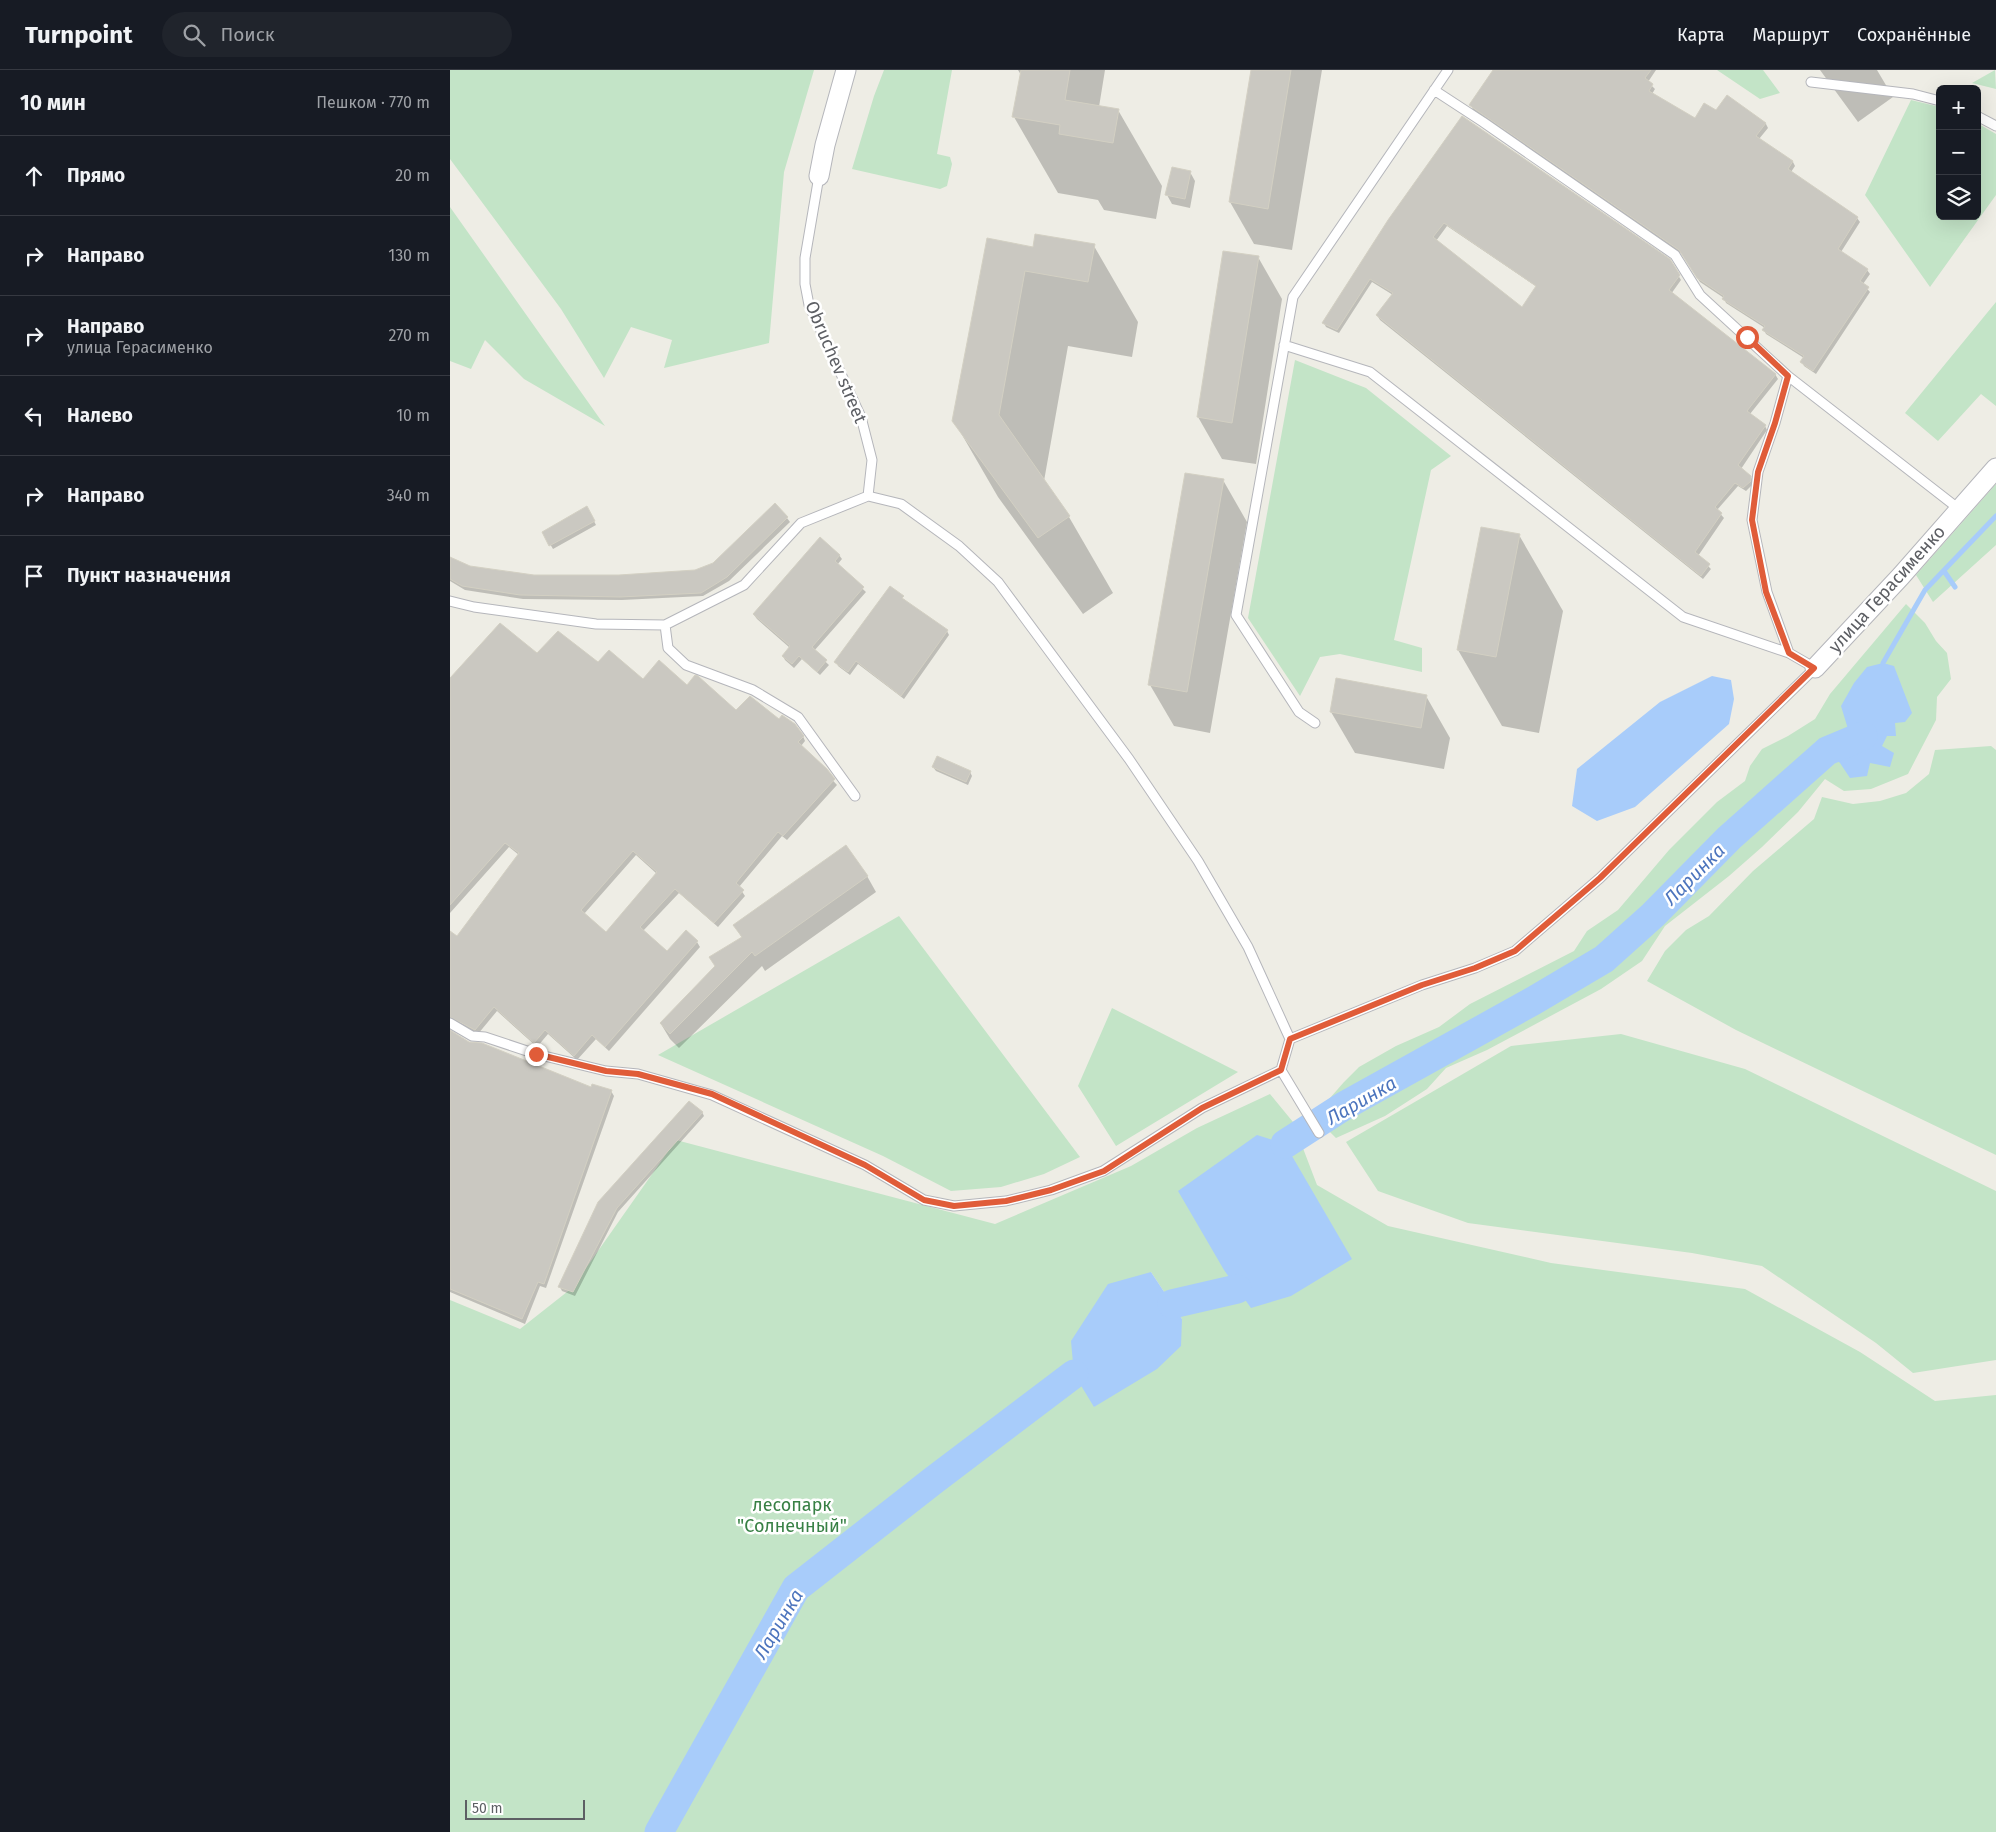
<!DOCTYPE html>
<html lang="ru">
<meta charset="utf-8">
<style>
:root{--surface:#171b24;--page:#20242c;--text:#f1f3f6;--muted:#9ea1a6;--line:#363941}
body{margin:0;font-family:"Fira Sans",sans-serif;background:var(--page);color:var(--text)}
.controls{position:absolute;right:15px;top:15px;display:grid;overflow:hidden;border-radius:8px;box-shadow:0 5px 20px #0002}
.controls button{width:45px;height:45px;display:grid;place-items:center;padding:0;border:0;border-bottom:1px solid var(--line);background:var(--surface);color:var(--text);font:25px sans-serif}
.scale{position:absolute;left:15px;bottom:12px;width:120px;box-sizing:border-box;padding-left:5px;border:2px solid #5d5f64;border-top:0;font-size:14px;line-height:18px;white-space:nowrap;color:#5d5f64;-webkit-text-stroke:4px #fff;paint-order:stroke}
.stop{position:absolute;width:15px;height:15px;margin:-11px;border:4px solid #e05c39;border-radius:50%;background:#fff}
.stop.end{background:#e05c39;border-color:#fff;box-shadow:0 1px 5px #0008}
.list{margin:0;padding:0;list-style:none}
h2{display:flex;justify-content:space-between;align-items:center;height:65px;margin:0;padding:0 20px;font-size:21px}
h2 small{font-size:16px;font-weight:400;color:var(--muted)}
.list li{display:grid;grid-template-columns:32px 1fr auto;gap:15px;align-items:center;box-sizing:border-box;height:80px;padding:0 20px;border-top:1px solid var(--line)}
.list b{display:block;font-size:19px;white-space:nowrap}
.list p{margin:0;font-size:16px;white-space:nowrap;color:var(--muted)}
.list em{font-size:16px;font-style:normal;color:var(--muted)}
.icon{flex:none;width:28px;height:28px;fill:none;stroke:currentColor;stroke-width:2;stroke-linecap:round;stroke-linejoin:round}
.map{position:relative;flex:none;width:1546px;height:1762px;overflow:hidden}
header{display:flex;align-items:center;gap:30px;box-sizing:border-box;height:70px;padding:0 25px;background:var(--surface);border-bottom:1px solid var(--line)}
header strong{font-size:24px}
nav{display:flex;gap:28px;margin-inline-start:auto;font-size:18px}
.search{width:350px;height:45px;background:var(--page);display:flex;align-items:center;gap:12px;box-sizing:border-box;padding:0 18px;border-radius:28px;color:var(--muted);font-size:19px}
main{display:flex}
aside{flex:1;background:var(--surface)}
.map>svg:first-child{display:block}
.green{fill:#c3e4c7;fill-rule:evenodd}
.water{fill:#a8ccfa}
.shadow{fill:#0003;fill-rule:evenodd}
.lines{fill:none;stroke-linecap:round;stroke-linejoin:round}
.stream{stroke:#a8ccfa;stroke-width:5}
.river{stroke:#a8ccfa;stroke-width:29}
.building{fill:#cac8c1;stroke:#d3d0c3;fill-rule:evenodd}
.lane-casing{stroke:#b5b6bb;stroke-width:11}
.street-casing{stroke:#b5b6bb;stroke-width:21}
.lane{stroke:#fff;stroke-width:9}
.street{stroke:#fff;stroke-width:19}
.route{stroke:#e05c39;stroke-width:6}
.labels{text-anchor:middle;stroke-width:5;stroke-linejoin:round;paint-order:stroke}
.street-label{font-size:18px;fill:#5d5f64;stroke:#fff}
.park-label{font-size:18px;fill:#388045;stroke:#fff}
.water-label{font-size:19px;font-style:italic;fill:#4c74bd;stroke:#fff}
</style>
<header>
<strong>Turnpoint</strong>
<div class="search"><svg class="icon" aria-label="search" viewBox="0 0 24 24"><circle cx="10" cy="10" r="6"/><path d="M15 15l6 6"/></svg>Поиск</div>
<nav><a>Карта</a><a>Маршрут</a><a>Сохранённые</a></nav>
</header>
<main>
<aside>
<h2>10 мин<small>Пешком · 770 m</small></h2>
<ul class="list">
<li><svg class="icon" aria-label="ahead" viewBox="0 0 24 24"><path d="M12 20V5M6 11l6-6 6 6"/></svg><div><b>Прямо</b></div><em>20 m</em></li>
<li><svg class="icon" aria-label="right" viewBox="0 0 24 24"><path d="M7 20v-9h11M14 6l5 5-5 5"/></svg><div><b>Направо</b></div><em>130 m</em></li>
<li><svg class="icon" aria-label="right" viewBox="0 0 24 24"><path d="M7 20v-9h11M14 6l5 5-5 5"/></svg><div><b>Направо</b><p>улица Герасименко</p></div><em>270 m</em></li>
<li><svg class="icon" aria-label="left" viewBox="0 0 24 24"><path d="M17 20v-9H6M10 6l-5 5 5 5"/></svg><div><b>Налево</b></div><em>10 m</em></li>
<li><svg class="icon" aria-label="right" viewBox="0 0 24 24"><path d="M7 20v-9h11M14 6l5 5-5 5"/></svg><div><b>Направо</b></div><em>340 m</em></li>
<li><svg class="icon" aria-label="arrive" viewBox="0 0 24 24"><path d="M6 21V4h12l-3 4 3 4H6"/></svg><div><b>Пункт назначения</b></div></li>
</ul>
</aside>
<div class="map">
<svg width="1546" height="1762" viewBox="0 0 1546 1762">
<rect width="100%" height="100%" fill="#eeede5"/>
<path class="green" d="M0,0H364L334,102L319,273L214,298L222,270L181,257L154,308L111,239L0,89Z
M434,0H502L487,84L500,87L502,94L497,116L490,119L402,99L424,26Z
M1267,0H1313L1330,23L1310,29Z
M1545,0L1546,19L1522,13Z
M1461,30L1490,37V146H1527V53L1546,64V125L1480,217L1415,125Z
M0,137L155,356L74,309L35,270L21,299L0,291Z
M1546,232V336L1531,324L1488,371L1455,343Z
M845,290L916,318L1001,386L981,400L944,570L972,578V602L890,584L870,587L850,626L798,548Z
M1546,414V475L1483,532L1466,505Z
M1456,534L1475,553L1486,571L1497,583L1501,609L1487,627L1486,650L1458,704L1421,719L1394,721L1375,709L1348,742L1312,777L1279,806L1215,856L1192,891L1151,919L1037,980L996,998L977,1019L935,1046L886,1068L877,1059L871,1046L873,1036L894,1012L909,997L946,976L989,957L1020,934L1124,881L1137,861L1168,840L1219,780L1267,732L1295,711L1300,696L1312,679L1338,666L1365,649L1380,624Z
M1541,676L1546,680V1085L1286,960L1197,911L1215,881L1236,860L1259,846L1303,801L1364,749L1372,727L1403,734L1430,731L1456,723L1479,704L1485,680Z
M449,846L630,1087L594,1104L551,1117L501,1121L433,1086L208,985Z
M662,938L788,1002L666,1076L628,1016Z
M1171,964L1295,999L1546,1121V1290L1463,1303L1426,1273L1312,1196L1242,1183L1018,1153L928,1121L896,1072L1061,976Z
M820,1024L843,1052L867,1115L938,1156L1101,1193L1295,1219L1410,1282L1485,1331L1546,1325V1762H0V1230L70,1259L122,1218L226,1070L545,1154L681,1096L747,1058ZM701,1202L732,1249L644,1337Z"/>
<path class="water" d="M1433,593L1444,596L1462,643L1455,652L1445,653L1446,666H1437L1432,676L1444,683L1440,697L1420,693L1417,706L1400,708L1390,693L1377,681L1389,661L1398,659L1391,636L1404,613L1417,597Z
M1262,606L1281,610L1284,629L1279,654L1185,737L1147,751L1122,736L1127,699L1210,632Z
M807,1065L835,1074L902,1189L841,1226L801,1238L774,1200L728,1121Z
M701,1202L732,1249L731,1276L707,1299L644,1337L624,1304L621,1271L658,1214Z"/>
<path class="shadow" d="M568,0H655L649,37L668,40L712,116L706,149L654,140L648,130L608,123L564,47L571,5Z
M802,0H872L842,180L804,174L780,132Z
M1044,0H1206L1198,12L1205,19L1202,24L1246,49L1267,42L1277,27L1316,54L1318,58L1309,69L1343,92L1345,96L1341,102L1407,148L1410,152L1391,182L1417,200L1420,204L1413,214L1420,222L1366,304L1354,296L1352,292L1354,288L1316,264L1314,260L1315,258L1276,233L1274,228L1250,212L1232,184L1023,40L1021,35Z
M1370,0H1427L1443,27L1408,52Z
M1012,47L1219,190L1231,210L1221,224L1325,304L1328,309L1300,344L1315,356L1317,360L1291,399L1300,406L1303,411L1302,415L1296,421L1288,416L1267,440L1274,448L1248,486L1261,499L1253,509L930,250L927,245L943,225L922,212L889,263L876,257L874,253ZM997,156L1087,217L1072,239L986,171Z
M740,102L745,111L740,138L722,134L717,125Z
M644,176L688,252L682,287L618,276L594,411L619,447L663,523L633,544L548,427L504,351L584,178Z
M808,187L832,229L806,394L772,389L748,347Z
M773,410L797,452L760,663L724,656L700,615Z
M137,438L146,455L103,479L93,462Z
M337,448L340,452L279,511L253,526L172,530L73,529L15,520L0,511V488L20,497L84,506L169,507L245,502L264,494Z
M1069,465L1113,541L1089,663L1052,656L1008,580Z
M389,485L392,489L387,495L416,522L364,581L379,595L370,605L352,589L344,598L335,590L333,586L340,578L307,549L304,545Z
M454,529L456,532L497,561L499,565L454,629L408,594L400,605L388,596L386,592Z
M87,585L148,594L194,611L237,616L286,642L329,650L353,666L355,671L351,676L387,715L337,770L332,766L289,817L295,826L268,857L229,823L193,861L218,883L247,872L250,877L159,981L146,969L127,990L98,964L87,977L47,941L28,964L6,952H0V863L7,868L69,785L59,777L0,843V610ZM186,785L207,804L156,864L134,844Z
M976,626L1000,668L994,699L905,683L881,642Z
M483,697L520,702L522,706L518,715L486,701Z
M417,806L426,822L315,901L312,896L229,978L220,969L211,954L292,868L285,856Z
M0,962L19,973L141,1018L161,1021L164,1026L96,1218L90,1216L75,1254L0,1222Z
M252,1042L254,1046L168,1142L125,1226L112,1221L110,1217L149,1132Z"/>
<g class="lines">
<path class="stream" d="M1494,501L1505,517
M1433,593L1475,520L1546,446"/>
<path class="river" d="M835,1074L894,1036L1083,931L1154,889L1203,845L1279,768L1377,681L1413,666
M722,1234L787,1219
M209,1762L346,1518L484,1410L624,1304"/>
</g>
<path class="building" d="M571,0H620L615,30L669,39L663,73L609,64L610,55L562,47Z
M801,0H841L818,139L779,132Z
M1043,0H1201L1195,8L1203,14L1199,21L1245,48L1254,33L1266,40L1277,25L1316,53L1306,66L1343,91L1338,99L1408,147L1388,179L1418,199L1410,211L1419,217L1363,301L1350,292L1354,286L1312,260L1315,256L1272,229L1274,226L1247,208L1229,180L1019,35Z
M1012,46L1220,189L1230,205L1219,220L1326,304L1297,341L1316,355L1288,395L1301,406V411L1293,418L1285,413L1265,437L1272,443L1245,482L1260,494L1251,506L926,245L943,223L920,209L887,260L872,253L938,150ZM994,153L1086,216L1072,237L983,167Z
M722,97L741,101L735,129L715,125Z
M585,164L645,174L638,212L575,201L549,345L620,446L588,468L502,351L537,168L583,177Z
M773,181L809,186L782,353L747,347Z
M735,403L774,409L737,622L698,615Z
M325,433L338,447L277,507L251,523L170,527L70,525L12,516L0,509V487L20,496L84,505H169L245,500L263,493Z
M137,436L145,451L99,476L92,462Z
M1031,457L1070,464L1046,587L1007,580Z
M370,467L390,485L385,491L414,517L362,577L377,590L367,602L349,586L342,594L332,586L340,576L303,544Z
M440,516L454,526L452,528L498,560L451,626L406,591L398,602L384,592Z
M50,553L87,583L108,561L148,592L159,580L193,609L209,590L237,615L245,605L248,606L286,640L300,626L329,649L332,645L345,654L354,666L348,672L377,699L385,709L333,766L328,762L286,813L294,820L264,853L225,819L190,857L217,881L236,860L248,871L155,977L142,965L124,986L95,960L84,973L44,937L25,960L0,947V861L7,866L69,783L55,773L0,835V608ZM183,781L207,802L156,862L131,840Z
M886,608L977,625L971,658L880,642Z
M487,686L521,701L516,712L482,697Z
M396,775L418,806L305,886L302,882L220,964L210,953L265,896L259,887L292,867L283,855Z
M0,960L19,972L32,973L141,1017L142,1014L162,1020L94,1214L88,1212L72,1249L0,1219Z
M239,1031L253,1042L167,1138L123,1222L108,1217L148,1132Z"/>
<g class="lines">
<defs>
<path id="lane" d="M1361,12L1463,24L1490,31
M984,20L1033,52L1225,185L1250,225L1338,306L1509,439
M1527,46L1546,56
M369,106L355,188V214L359,235L411,347L422,390L418,426
M834,275L920,302L1233,547L1339,583L1365,598L1150,808L1065,881L1025,898L972,915L840,969
M1338,306L1325,353L1308,402L1302,450L1317,522L1339,583
M0,531L24,537L146,554L215,555L294,515L351,453L418,426
M215,555L218,578L236,595L303,620L348,647L405,726
M865,653L849,642L786,545L843,227L998,0
M0,953L22,966L35,967L86,984L156,1001L188,1004L262,1025L415,1095L474,1130L504,1136L556,1131L601,1120L653,1101L752,1038L831,1000L840,969L798,877L748,791L679,689L548,512L509,476L451,434L418,426
M831,1000L869,1063"/>
<path id="street" d="M369,106L375,75L396,0
M1365,598L1451,506L1546,398"/>
</defs>
<use href="#lane" class="lane-casing"/>
<use href="#street" class="street-casing"/>
<use href="#lane" class="lane"/>
<use href="#street" class="street"/>
</g>
<g class="lines">
<path class="route" d="M86,984L156,1001L188,1004L262,1024L415,1095L474,1130L504,1136L556,1131L601,1120L654,1101L752,1038L831,1000L840,969L972,915L1025,898L1065,881L1150,808L1364,598L1339,583L1316,522L1302,450L1308,402L1325,353L1338,306L1297,267"/>
</g>
<g class="labels">
<g class="street-label">
<text transform="translate(386 292) rotate(67)" y="6">Obruchev street</text>
<text transform="translate(1437 519) rotate(-48)" y="6">улица Герасименко</text>
</g>
<g class="park-label">
<text x="342" y="1441">лесопарк<tspan x="342" dy="21">"Солнечный"</tspan></text>
</g>
<g class="water-label">
<text transform="translate(1244 804) rotate(-45)" y="7">Ларинка</text>
<text transform="translate(911 1030) rotate(-30)" y="7">Ларинка</text>
<text transform="translate(328 1554) rotate(-59)" y="7">Ларинка</text>
</g>
</g>
</svg>
<div class="controls">
<button>+</button>
<button>−</button>
<button><svg class="icon" aria-label="layers" viewBox="0 0 24 24"><path d="M12 4l9 5-9 5-9-5zM3 14l9 5 9-5"/></svg></button>
</div>
<div class="scale">50 m</div>
<div class="stop" style="left:1297px;top:267px"></div>
<div class="stop end" style="left:86px;top:984px"></div>
</div>
</main>
